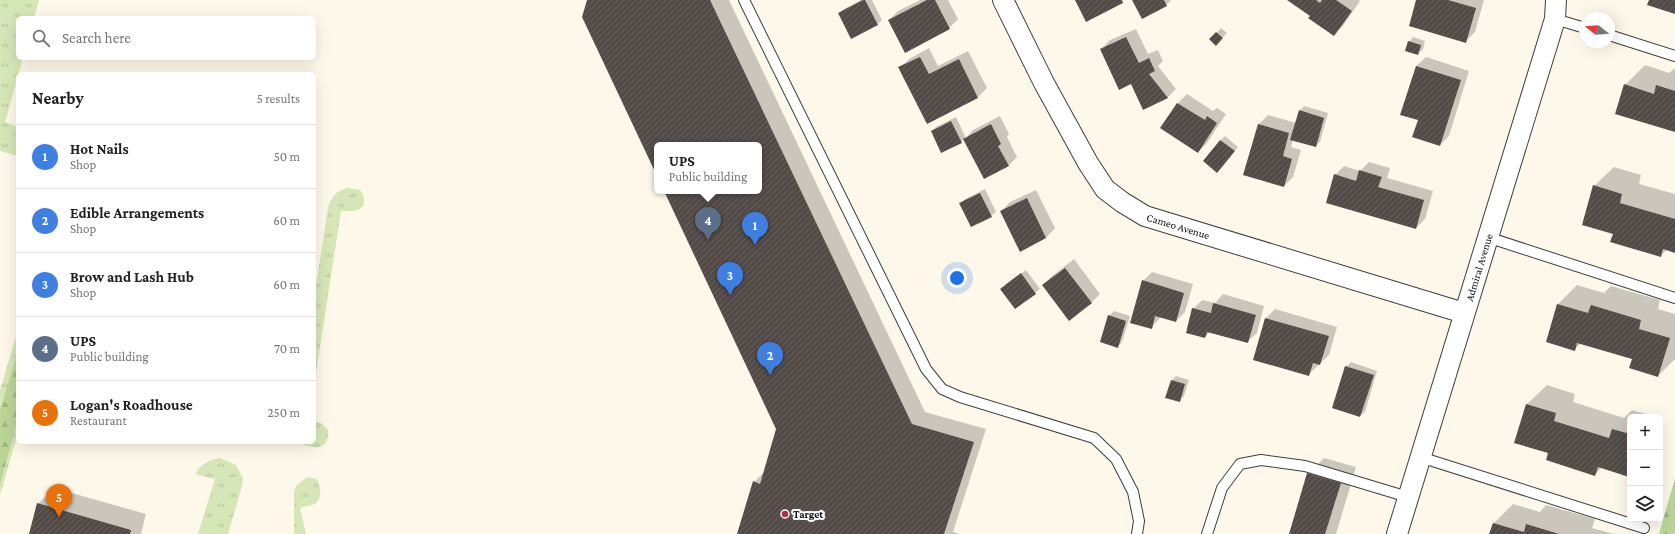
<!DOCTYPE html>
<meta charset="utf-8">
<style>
:root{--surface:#fff;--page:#f6f6f6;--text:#202124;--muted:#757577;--line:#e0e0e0;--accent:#b32c43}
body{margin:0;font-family:"Crimson Pro",serif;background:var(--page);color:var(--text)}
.controls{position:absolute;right:12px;bottom:12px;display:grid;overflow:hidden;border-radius:6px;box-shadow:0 4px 16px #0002}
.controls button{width:36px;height:36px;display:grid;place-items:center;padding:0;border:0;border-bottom:1px solid var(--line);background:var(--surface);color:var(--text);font:20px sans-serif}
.compass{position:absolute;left:1579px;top:12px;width:36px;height:36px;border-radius:50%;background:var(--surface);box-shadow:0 4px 16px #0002;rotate:287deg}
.you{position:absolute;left:957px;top:278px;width:14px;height:14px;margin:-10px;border:3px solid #fff;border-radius:50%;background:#1a73e8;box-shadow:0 0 0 6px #1a73e833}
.badge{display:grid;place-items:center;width:26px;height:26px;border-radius:50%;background:var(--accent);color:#fff;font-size:13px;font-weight:700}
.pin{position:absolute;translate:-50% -33px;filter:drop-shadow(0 1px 2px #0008)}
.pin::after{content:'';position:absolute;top:21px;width:14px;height:12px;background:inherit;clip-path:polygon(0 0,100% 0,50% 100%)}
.popup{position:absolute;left:654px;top:142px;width:108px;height:52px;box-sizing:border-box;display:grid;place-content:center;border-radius:6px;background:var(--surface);filter:drop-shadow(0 1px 3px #0005);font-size:13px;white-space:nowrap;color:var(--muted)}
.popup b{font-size:15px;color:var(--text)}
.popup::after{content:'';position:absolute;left:50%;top:100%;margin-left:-8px;border:8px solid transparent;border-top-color:var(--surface)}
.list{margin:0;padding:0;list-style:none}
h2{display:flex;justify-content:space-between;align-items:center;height:52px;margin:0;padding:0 16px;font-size:17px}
h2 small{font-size:13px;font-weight:400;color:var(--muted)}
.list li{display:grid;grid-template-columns:26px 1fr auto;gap:12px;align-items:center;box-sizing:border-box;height:64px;padding:0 16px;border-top:1px solid var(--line)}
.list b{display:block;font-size:15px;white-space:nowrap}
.list p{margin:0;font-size:13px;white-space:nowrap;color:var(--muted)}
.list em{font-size:13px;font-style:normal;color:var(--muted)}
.icon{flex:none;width:22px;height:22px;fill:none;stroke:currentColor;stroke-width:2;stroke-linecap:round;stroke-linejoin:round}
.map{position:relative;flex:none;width:1675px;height:534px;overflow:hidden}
.search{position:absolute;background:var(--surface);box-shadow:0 4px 16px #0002;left:16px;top:16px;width:300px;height:44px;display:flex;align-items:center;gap:10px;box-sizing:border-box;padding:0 14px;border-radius:6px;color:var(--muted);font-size:15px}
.panel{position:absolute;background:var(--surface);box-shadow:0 4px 16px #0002;left:16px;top:72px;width:300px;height:372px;border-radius:6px}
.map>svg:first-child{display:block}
.grass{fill:url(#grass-tufts)}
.forest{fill:url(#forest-firs)}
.shadow{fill:#0003}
.building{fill:url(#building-hatch)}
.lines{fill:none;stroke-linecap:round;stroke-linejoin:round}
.lane-casing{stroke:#3e3e3e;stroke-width:12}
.street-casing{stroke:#3e3e3e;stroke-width:22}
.lane{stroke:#fff;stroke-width:10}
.street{stroke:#fff;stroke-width:20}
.poi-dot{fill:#b32c43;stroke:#fff;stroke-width:1.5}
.labels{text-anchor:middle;stroke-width:4;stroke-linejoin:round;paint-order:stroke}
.street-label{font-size:11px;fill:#0b0b0b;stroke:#fff}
.poi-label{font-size:11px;font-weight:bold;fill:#0b0b0b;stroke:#fff;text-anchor:start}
</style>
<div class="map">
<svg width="1675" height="534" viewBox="0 0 1675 534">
<defs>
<pattern id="grass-tufts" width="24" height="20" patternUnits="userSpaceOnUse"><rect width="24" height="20" fill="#d5e6b7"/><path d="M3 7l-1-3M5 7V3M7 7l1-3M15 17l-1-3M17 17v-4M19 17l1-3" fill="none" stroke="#b6c49c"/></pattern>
<pattern id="forest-firs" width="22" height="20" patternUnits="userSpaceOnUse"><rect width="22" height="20" fill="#bbd597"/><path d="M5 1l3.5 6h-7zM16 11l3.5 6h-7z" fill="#9fb681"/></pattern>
<pattern id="building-hatch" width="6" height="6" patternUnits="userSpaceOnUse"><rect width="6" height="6" fill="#534b48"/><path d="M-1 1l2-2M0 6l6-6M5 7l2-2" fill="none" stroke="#67605e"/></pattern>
</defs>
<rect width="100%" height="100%" fill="#fef8ea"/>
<path class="grass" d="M0,0H39L34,18H18V58H23L5,122L18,127V156L0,151Z
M347,188L360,190C365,196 366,203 360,209L354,211H341L314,386V299L328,208C331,197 336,191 347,188Z
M18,330V433L0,495V390Z
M314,421L321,423L328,430C330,452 312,449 297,442H314Z
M220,458L236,465L243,478L242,486L228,534H198L215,479L197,475L196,473C201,463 210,460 220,458Z
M307,477L317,479C320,485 323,497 316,503C312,506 305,506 300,508L306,534H294V491L297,485Z"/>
<path class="forest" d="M18,351V419L0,484V411Z
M1675,478V534H1659Z"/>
<path class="shadow" d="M588,0H729L925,412L986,429L953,532L960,534H738L754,482L765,471L777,429L665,191H759V145H657V174Z
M861,0H872L882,20L878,24L852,38L839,14L844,9Z
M920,0H948L958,19L949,28L889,20L898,11Z
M1133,0H1170L1171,1L1166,5Z
M1288,0H1358L1360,1L1343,26L1334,35L1311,16Z
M1417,0H1484L1475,32L1466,41Z
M1221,28L1227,33L1216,44L1211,39Z
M1136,29L1148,54L1158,50L1163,61L1158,66L1176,89L1167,98L1132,83L1101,49L1110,40Z
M1413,37L1425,41L1423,49L1418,54L1409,42Z
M929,48L938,66L968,51L987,88L978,97L927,123L900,68L909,59Z
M1426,57L1469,71L1449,136L1440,145L1419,119L1416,66Z
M1645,65L1669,73L1675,68V131L1625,85Z
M1187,94L1213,111L1217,108L1226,114L1207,143L1198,152L1162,128L1178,103Z
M1304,106L1328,113L1320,142L1315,146L1293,140L1291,147L1301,150L1293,177L1284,186L1244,175L1259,124L1268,115L1296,123L1300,111Z
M1000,116L1009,134L1007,137L1017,157L1008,166L964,139L961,142L932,131L936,127L956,117L966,138L973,130Z
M1225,136L1238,147L1221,167V140Z
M1369,162L1390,168L1387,178L1433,191L1425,219L1416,228L1335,175L1344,166L1360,171Z
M1614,167L1641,175L1639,184L1675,194V252L1667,250L1660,256L1614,233L1594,186Z
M985,189L996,212L991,216L961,204L965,199Z
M1036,190L1055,228L1046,238L1001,212L1010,202Z
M1074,259L1100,294L1091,303L1043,285L1052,276Z
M1026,270L1040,289L1016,308L1006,284Z
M1152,272L1193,284L1185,312L1176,321L1161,317L1151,328L1143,281Z
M1577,285L1604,293L1611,286L1660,300L1658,309L1675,314V359L1658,376L1633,358L1581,343L1575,349L1558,304Z
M1223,294L1264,306L1257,333L1247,342L1210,332L1205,337L1193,309L1202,300L1215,303Z
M1275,309L1337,327L1329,355L1309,374L1266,318Z
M1114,311L1130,316L1122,342L1118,346L1109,316Z
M1351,362L1377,371L1365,412L1360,416L1346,367Z
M1176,376L1189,380L1184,396L1179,401L1167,397L1172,380Z
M1547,385L1575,394L1573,402L1624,418L1632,410L1656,417H1630V475L1629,476L1602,467L1595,475L1549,452L1527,404Z
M1324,458L1356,467L1336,534H1290L1308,474Z
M54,488L146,514L141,534H30L38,504Z
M1513,504L1540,512L1546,505L1595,519L1592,528L1614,534H1490L1494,523Z"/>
<path class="building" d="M587,0H710L912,424L974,442L944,534H737L753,481L760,484L776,429L664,191H759V145H657V176L582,17Z
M863,0H865L878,25L851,39L838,13Z
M927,0H935L950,29L905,53L888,20Z
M1075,0H1122L1123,3L1086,22Z
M1132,0H1164L1167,6L1142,19Z
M1287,0H1316L1320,3L1322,0H1336L1352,11L1334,36L1308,18L1310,16Z
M1416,0H1448L1476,8L1466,43L1409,26Z
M1649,0H1675V14L1647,5Z
M1216,32L1223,38L1216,46L1209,39Z
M1126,37L1139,63L1149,58L1155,71L1149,74L1168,98L1143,110L1131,84L1119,90L1100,49Z
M1408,41L1421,45L1418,55L1405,51Z
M920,57L929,74L959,59L978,98L927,124L898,67Z
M1416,66L1461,80L1440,146L1412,137L1418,120L1400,115Z
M1624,84L1654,94L1656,85L1675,91V132L1615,114Z
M1177,103L1205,120L1207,116L1217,123L1198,153L1160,128Z
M1299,110L1324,118L1316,147L1290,140Z
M951,121L962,143L941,153L931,131Z
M991,124L1001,144L998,146L1009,166L984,179L963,139Z
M1258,124L1289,133L1283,156L1292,159L1284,187L1243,175Z
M1220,140L1235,151L1217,173L1203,161Z
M1359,170L1382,177L1378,187L1424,200L1416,229L1326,203L1334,174L1356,181Z
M1593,185L1622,194L1620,203L1675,219V253L1663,249L1661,257L1610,242L1613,234L1582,225Z
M980,193L992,217L971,227L959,203Z
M1027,198L1046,238L1020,252L1000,211Z
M1065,268L1092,303L1069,321L1042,285Z
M1021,273L1036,294L1015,309L1000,289Z
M1142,280L1184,293L1176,322L1155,316L1152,329L1130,323Z
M1213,303L1256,315L1248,343L1207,332L1205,338L1186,333L1192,308L1211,313Z
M1557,304L1588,313L1591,305L1641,320L1639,329L1670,338L1658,377L1629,368L1632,359L1577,343L1575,351L1546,342Z
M1108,315L1126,321L1118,348L1100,342Z
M1265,318L1329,336L1320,365L1313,363L1309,376L1253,360Z
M1345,366L1374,375L1360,417L1332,408Z
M1171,380L1185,384L1180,402L1165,398Z
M1526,404L1556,413L1554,421L1609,438L1612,429L1630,434L1629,477L1598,467L1595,476L1546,460L1548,453L1514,443Z
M1307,473L1341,483L1325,534H1289Z
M37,503L131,530L130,534H29Z
M1493,523L1524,532L1526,524L1559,534H1489Z"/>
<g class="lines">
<defs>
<path id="lane" d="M744,0L926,369L942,389L960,397L1094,438L1116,459L1133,492L1139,521L1137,534
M1555,19L1585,28
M1609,35L1675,56
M1487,237L1675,298
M1420,457L1644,528
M1207,534L1222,488L1240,464L1261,460L1305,466L1408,497"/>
<g id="street">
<path id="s1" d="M1003,0L1044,83L1088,163L1105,189L1122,202L1145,216L1464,313"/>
<path id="s2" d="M1397,534L1555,19L1556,0"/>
</g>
</defs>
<use href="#lane" class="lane-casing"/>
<use href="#street" class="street-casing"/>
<use href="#lane" class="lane"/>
<use href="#street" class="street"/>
</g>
<circle class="poi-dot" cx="785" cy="514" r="4"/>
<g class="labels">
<g class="street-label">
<text dy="4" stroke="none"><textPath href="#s1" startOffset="298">Cameo Avenue</textPath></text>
<text dy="4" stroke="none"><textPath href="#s2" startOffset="279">Admiral Avenue</textPath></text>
</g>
<g class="poi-label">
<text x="793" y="518">Target</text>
</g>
</g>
</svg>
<div class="controls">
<button>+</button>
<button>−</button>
<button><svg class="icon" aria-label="layers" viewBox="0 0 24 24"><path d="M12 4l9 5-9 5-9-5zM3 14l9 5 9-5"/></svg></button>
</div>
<svg class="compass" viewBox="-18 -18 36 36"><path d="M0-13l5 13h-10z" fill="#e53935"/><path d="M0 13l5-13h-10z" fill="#757577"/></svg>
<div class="you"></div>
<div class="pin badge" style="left:755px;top:245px;background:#3f7fe0">1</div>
<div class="pin badge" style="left:770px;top:375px;background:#3f7fe0">2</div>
<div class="pin badge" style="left:730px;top:295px;background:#3f7fe0">3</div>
<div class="pin badge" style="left:708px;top:240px;background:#5c6f8a">4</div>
<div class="popup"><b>UPS</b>Public building</div>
<div class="pin badge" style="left:59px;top:517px;background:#e8710a">5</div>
<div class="search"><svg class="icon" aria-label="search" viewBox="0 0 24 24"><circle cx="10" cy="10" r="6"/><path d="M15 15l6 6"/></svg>Search here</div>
<section class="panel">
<h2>Nearby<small>5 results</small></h2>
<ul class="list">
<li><span class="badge" style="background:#3f7fe0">1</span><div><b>Hot Nails</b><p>Shop</p></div><em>50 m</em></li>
<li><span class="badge" style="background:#3f7fe0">2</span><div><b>Edible Arrangements</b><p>Shop</p></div><em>60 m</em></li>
<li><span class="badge" style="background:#3f7fe0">3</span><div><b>Brow and Lash Hub</b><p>Shop</p></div><em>60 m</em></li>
<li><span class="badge" style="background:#5c6f8a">4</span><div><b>UPS</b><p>Public building</p></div><em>70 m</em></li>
<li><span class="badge" style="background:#e8710a">5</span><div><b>Logan's Roadhouse</b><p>Restaurant</p></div><em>250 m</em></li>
</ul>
</section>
</div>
